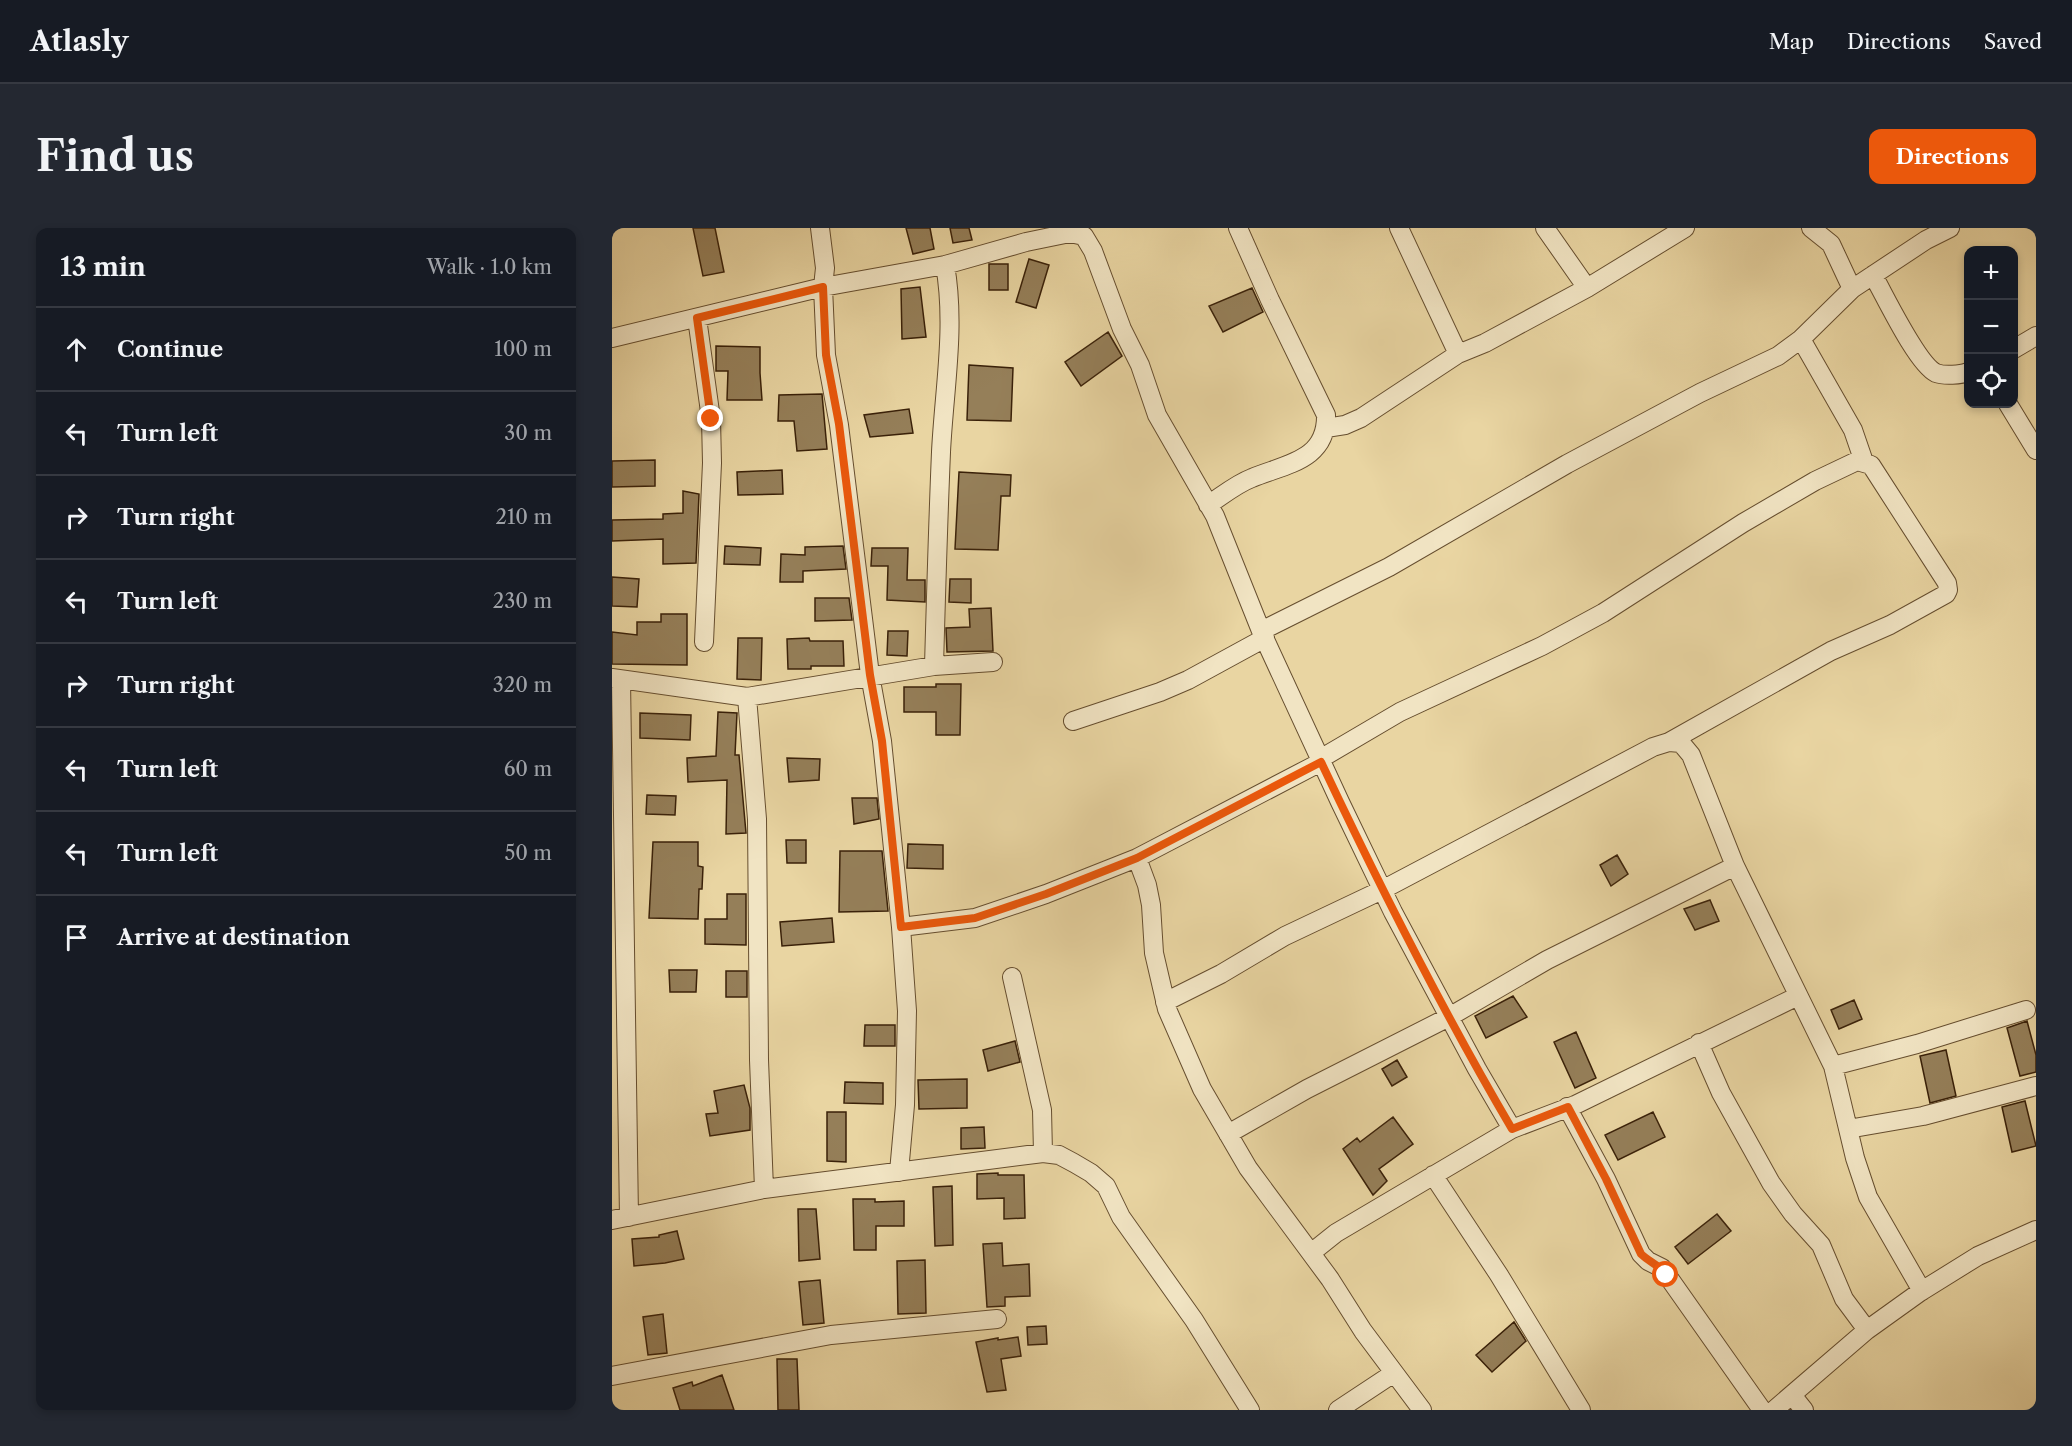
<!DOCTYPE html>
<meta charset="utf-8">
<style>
:root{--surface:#171b24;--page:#242831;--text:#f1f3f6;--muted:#9ea1a6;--line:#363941;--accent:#ea580c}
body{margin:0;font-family:"Libre Caslon Text",serif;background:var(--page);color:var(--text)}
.controls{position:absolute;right:18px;top:18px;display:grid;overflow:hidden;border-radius:12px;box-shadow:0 3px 9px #0003}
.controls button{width:54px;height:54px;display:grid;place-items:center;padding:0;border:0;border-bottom:2px solid var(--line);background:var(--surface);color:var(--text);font:30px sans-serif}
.stop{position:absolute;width:18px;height:18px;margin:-14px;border:4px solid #ea580c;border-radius:50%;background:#fff}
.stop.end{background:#ea580c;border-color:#fff;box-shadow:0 2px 6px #0008}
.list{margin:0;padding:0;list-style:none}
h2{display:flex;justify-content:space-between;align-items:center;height:78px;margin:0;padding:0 24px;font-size:26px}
h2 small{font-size:20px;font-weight:400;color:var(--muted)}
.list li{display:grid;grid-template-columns:39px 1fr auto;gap:18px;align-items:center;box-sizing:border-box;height:84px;padding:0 24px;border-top:2px solid var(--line)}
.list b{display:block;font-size:22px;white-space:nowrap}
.list em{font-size:20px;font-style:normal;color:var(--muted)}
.icon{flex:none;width:33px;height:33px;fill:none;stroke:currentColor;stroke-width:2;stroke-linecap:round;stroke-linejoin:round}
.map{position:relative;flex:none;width:1424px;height:1182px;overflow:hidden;border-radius:12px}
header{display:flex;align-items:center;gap:36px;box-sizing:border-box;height:84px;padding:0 30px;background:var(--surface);border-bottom:2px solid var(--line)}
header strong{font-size:28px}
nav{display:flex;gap:33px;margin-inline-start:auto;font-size:21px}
.intro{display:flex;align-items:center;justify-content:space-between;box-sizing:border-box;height:144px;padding:0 36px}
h1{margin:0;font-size:42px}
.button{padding:15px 27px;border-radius:12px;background:var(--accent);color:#fff;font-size:21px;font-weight:700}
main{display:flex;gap:36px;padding:0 36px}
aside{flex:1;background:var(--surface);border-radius:12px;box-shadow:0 3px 9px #0003}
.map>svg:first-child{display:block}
.building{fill:#957f59;stroke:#3a2109;stroke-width:1.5}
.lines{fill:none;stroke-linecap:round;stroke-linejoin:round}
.minor-casing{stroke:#664e2f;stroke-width:20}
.minor{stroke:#f1e4c3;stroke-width:18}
.route{stroke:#ea580c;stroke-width:8}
</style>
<header>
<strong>Atlasly</strong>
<nav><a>Map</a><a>Directions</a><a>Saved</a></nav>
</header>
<div class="intro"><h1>Find us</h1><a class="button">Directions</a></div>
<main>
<aside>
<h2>13 min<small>Walk · 1.0 km</small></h2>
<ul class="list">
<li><svg class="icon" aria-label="ahead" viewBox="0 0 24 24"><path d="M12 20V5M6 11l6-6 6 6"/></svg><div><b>Continue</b></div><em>100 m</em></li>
<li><svg class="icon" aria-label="left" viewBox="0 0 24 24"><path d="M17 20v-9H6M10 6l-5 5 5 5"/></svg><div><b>Turn left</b></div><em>30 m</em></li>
<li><svg class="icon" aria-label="right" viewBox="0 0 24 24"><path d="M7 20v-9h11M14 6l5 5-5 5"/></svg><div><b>Turn right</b></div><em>210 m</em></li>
<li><svg class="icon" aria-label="left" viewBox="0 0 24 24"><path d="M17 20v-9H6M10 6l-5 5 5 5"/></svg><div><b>Turn left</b></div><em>230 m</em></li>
<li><svg class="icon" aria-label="right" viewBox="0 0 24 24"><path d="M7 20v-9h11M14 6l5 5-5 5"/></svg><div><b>Turn right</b></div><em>320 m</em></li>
<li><svg class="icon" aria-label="left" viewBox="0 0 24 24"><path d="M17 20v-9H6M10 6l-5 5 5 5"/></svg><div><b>Turn left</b></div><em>60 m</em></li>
<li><svg class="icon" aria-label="left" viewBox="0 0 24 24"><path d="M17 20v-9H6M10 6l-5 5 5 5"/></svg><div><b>Turn left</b></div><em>50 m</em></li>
<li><svg class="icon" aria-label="arrive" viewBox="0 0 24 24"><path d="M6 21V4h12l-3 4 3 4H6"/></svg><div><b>Arrive at destination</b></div></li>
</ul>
</aside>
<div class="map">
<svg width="1424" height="1182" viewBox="0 0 1424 1182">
<rect width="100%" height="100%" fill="#e9d5a2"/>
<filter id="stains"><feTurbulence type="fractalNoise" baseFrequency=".00333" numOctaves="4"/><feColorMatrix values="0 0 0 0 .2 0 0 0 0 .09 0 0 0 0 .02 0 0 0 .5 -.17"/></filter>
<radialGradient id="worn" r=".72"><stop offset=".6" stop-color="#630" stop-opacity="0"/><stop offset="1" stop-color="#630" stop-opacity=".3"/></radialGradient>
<path class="building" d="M81,0H103L112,44L91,48Z
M294,0H318L322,21L301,26Z
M338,0H357L360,12L341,15Z
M417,31L437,37L424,80L404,74Z
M377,36H396V62H377Z
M308,59L314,109L290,111L289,61Z
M640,60L651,84L611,104L597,78Z
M496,104L510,128L469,158L453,134Z
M104,118L148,119V145L150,172H115L116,143H104Z
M357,137L401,140L399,193L355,192Z
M210,166L215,221L185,223L182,193H166L167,167Z
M297,181L301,205L258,209L252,187Z
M43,232V258L0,259V233Z
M170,242L171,266L126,267L125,244Z
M347,244L399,247L398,268H389L386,322L343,321Z
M71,263L87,266L84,335L51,336V311L0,313V292L51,291V286L71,285Z
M113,318L149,320L148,337L112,336Z
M231,318L234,341L191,343V354H168L169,326L193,327V319Z
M260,320H296L295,352H313V374L275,372L276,338H259Z
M0,349L27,351L25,379L0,378Z
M338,351H359V375L337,374Z
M203,370H237L240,392L203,393Z
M379,380L381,423L335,424L334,400L358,399L357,381Z
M49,386H75V437L0,436V404L25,407V394H49Z
M276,403H296L295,428L275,427Z
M126,410H150L149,452L125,451Z
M197,410L198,413H231L232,438H199V441H176L175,411Z
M324,456H349L348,507H324V484H292V459H324Z
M106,484L125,485L123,527H127L134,605L114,606L115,552L76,554L75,530L104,528Z
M28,485L79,487L78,512L28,510Z
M175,530L208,531L207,552L177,554Z
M35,567L64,568L63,587L34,586Z
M240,570H265L267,591L242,596Z
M174,612H194V635H175Z
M41,614H86V638L91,639L90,661H87L86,691L37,690Z
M296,616L331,617V641L295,640Z
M228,623H270L276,683L227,684Z
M1005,627L1016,646L999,658L988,637Z
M115,666H134V717L93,716V691H115Z
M1098,672L1107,693L1083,702L1072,681Z
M220,690L222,714L170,718L168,694Z
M57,742H85L84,764H58Z
M114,743H135V769H114Z
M901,768L915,789L874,810L863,788Z
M1242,772L1250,791L1227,801L1219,782Z
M1415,793L1424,827V844L1408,848L1395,800Z
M253,797H283V818H252Z
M964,804L984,850L963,860L942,814Z
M403,813L408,834L376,843L371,822Z
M1334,822L1344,868L1318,875L1308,828Z
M785,832L795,849L780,858L770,841Z
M355,851V880L307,881L306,852Z
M233,854L271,855V876L232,875Z
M132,857L138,880V902L98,908L94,886L106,885L102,863Z
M1413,873L1424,918L1400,924L1390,879Z
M215,884H234V934L215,933Z
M1041,884L1053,909L1006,932L993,907Z
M781,889L801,916L767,941L775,953L761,967L731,921L745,910L748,914Z
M372,899L373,920L349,921V900Z
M386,945V947H412L413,990L392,991V970L365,971V946Z
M340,958L341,1017L323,1018L321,959Z
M241,971H263V974L292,973V998H264V1022H242Z
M186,981H204L208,1031L187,1033Z
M1105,986L1119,1003L1076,1036L1063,1019Z
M65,1003L72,1031L53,1035L22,1038L20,1011L47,1009V1007Z
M390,1015L391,1038L417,1036L418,1068L393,1069V1078L375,1079L371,1016Z
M313,1032L314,1085L286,1086L285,1033Z
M208,1052L212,1095L191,1097L187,1054Z
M51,1086L55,1125L36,1127L31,1089Z
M902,1094L914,1113L880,1144L864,1127Z
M434,1098L435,1116L416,1117L415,1099Z
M406,1109L409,1128L389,1131L394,1162L375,1164L364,1114L386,1110V1112Z
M165,1131H185L187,1182H166Z
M110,1147L122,1182H68L61,1160L80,1154L81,1158Z"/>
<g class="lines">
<defs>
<path id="minor" d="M208,0L213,40L211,59L214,127L227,197L258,447L270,513L289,699L295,783L293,877L287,944
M787,0L846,126
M933,0L975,60
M1199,0L1219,16L1240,61
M1261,47C1273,68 1305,136 1324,145C1332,148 1349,147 1356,144
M85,90L99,191L100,235L92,414
M0,110L211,59L333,37L414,14L458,5L472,8L481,23L510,101L528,137L545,187L603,288L649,403L728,574L781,684L865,841L900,901
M1189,111L1241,202L1252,234
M1402,121L1424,108
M1396,176L1424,222
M714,200L733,197L749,190L846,126L873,115L975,60L1073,0
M596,277C610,268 624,256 640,250C673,236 715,233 714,187L658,72L626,0
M649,403L777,339L955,236L1088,165L1166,128L1189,111L1240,61L1314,12L1338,0
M322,438C324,367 326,295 329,224C332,162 344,99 333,37
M0,450L135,469L322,438L381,434
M9,452L17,989
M135,469L145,591L147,832L152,961
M461,493L548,464L576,452L653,410
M708,531L788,484L930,418L991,385L1131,295L1203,253L1245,233L1259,237L1335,355L1336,362L1334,366L1278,397L1219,423L1057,514
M525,630L535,657L539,677L542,725L555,781L590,861L636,940L718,1051L751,1103L810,1182
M289,699L363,690L434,666L525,630L709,534
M400,749L430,882L431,925
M553,774L609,746L673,708L770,662L1041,519L1057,514L1069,515L1079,527L1123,638L1221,838L1243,930L1256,969L1310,1063
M1087,815L1109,865L1159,955L1181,986L1209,1017L1232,1071L1255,1102
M1221,838L1305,816L1414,782
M955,879L994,951L1029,1026L1036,1033L1050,1040L1150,1182
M1236,901L1311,888L1424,858
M616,906L695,861L837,789L935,732L1123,638
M821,947L887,1047L969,1182
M0,992L152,961L431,925L447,927L462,935L479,945L494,958L509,989L582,1092L638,1182
M699,1025L724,1005L900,901L963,877L1186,768
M0,1148L219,1107L385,1091
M1180,1167L1192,1182
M726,1182L782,1145
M1162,1182L1255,1102L1308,1064L1366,1028L1424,1002"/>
</defs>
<use href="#minor" class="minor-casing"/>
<use href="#minor" class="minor"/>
</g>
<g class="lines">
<path class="route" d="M99,191L85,90L211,59L214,127L227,196L258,447L270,513L289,699L363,690L434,666L525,630L709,534C768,659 830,782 900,901L956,879L994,951L1029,1026C1037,1034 1048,1037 1054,1047"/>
</g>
<rect width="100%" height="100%" filter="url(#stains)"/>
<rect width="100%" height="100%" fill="url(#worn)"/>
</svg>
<div class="controls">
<button>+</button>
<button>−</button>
<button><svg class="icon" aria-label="locate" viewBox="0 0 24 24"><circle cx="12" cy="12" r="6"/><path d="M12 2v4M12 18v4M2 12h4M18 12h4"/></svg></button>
</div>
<div class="stop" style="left:1054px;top:1047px"></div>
<div class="stop end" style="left:99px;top:191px"></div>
</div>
</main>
